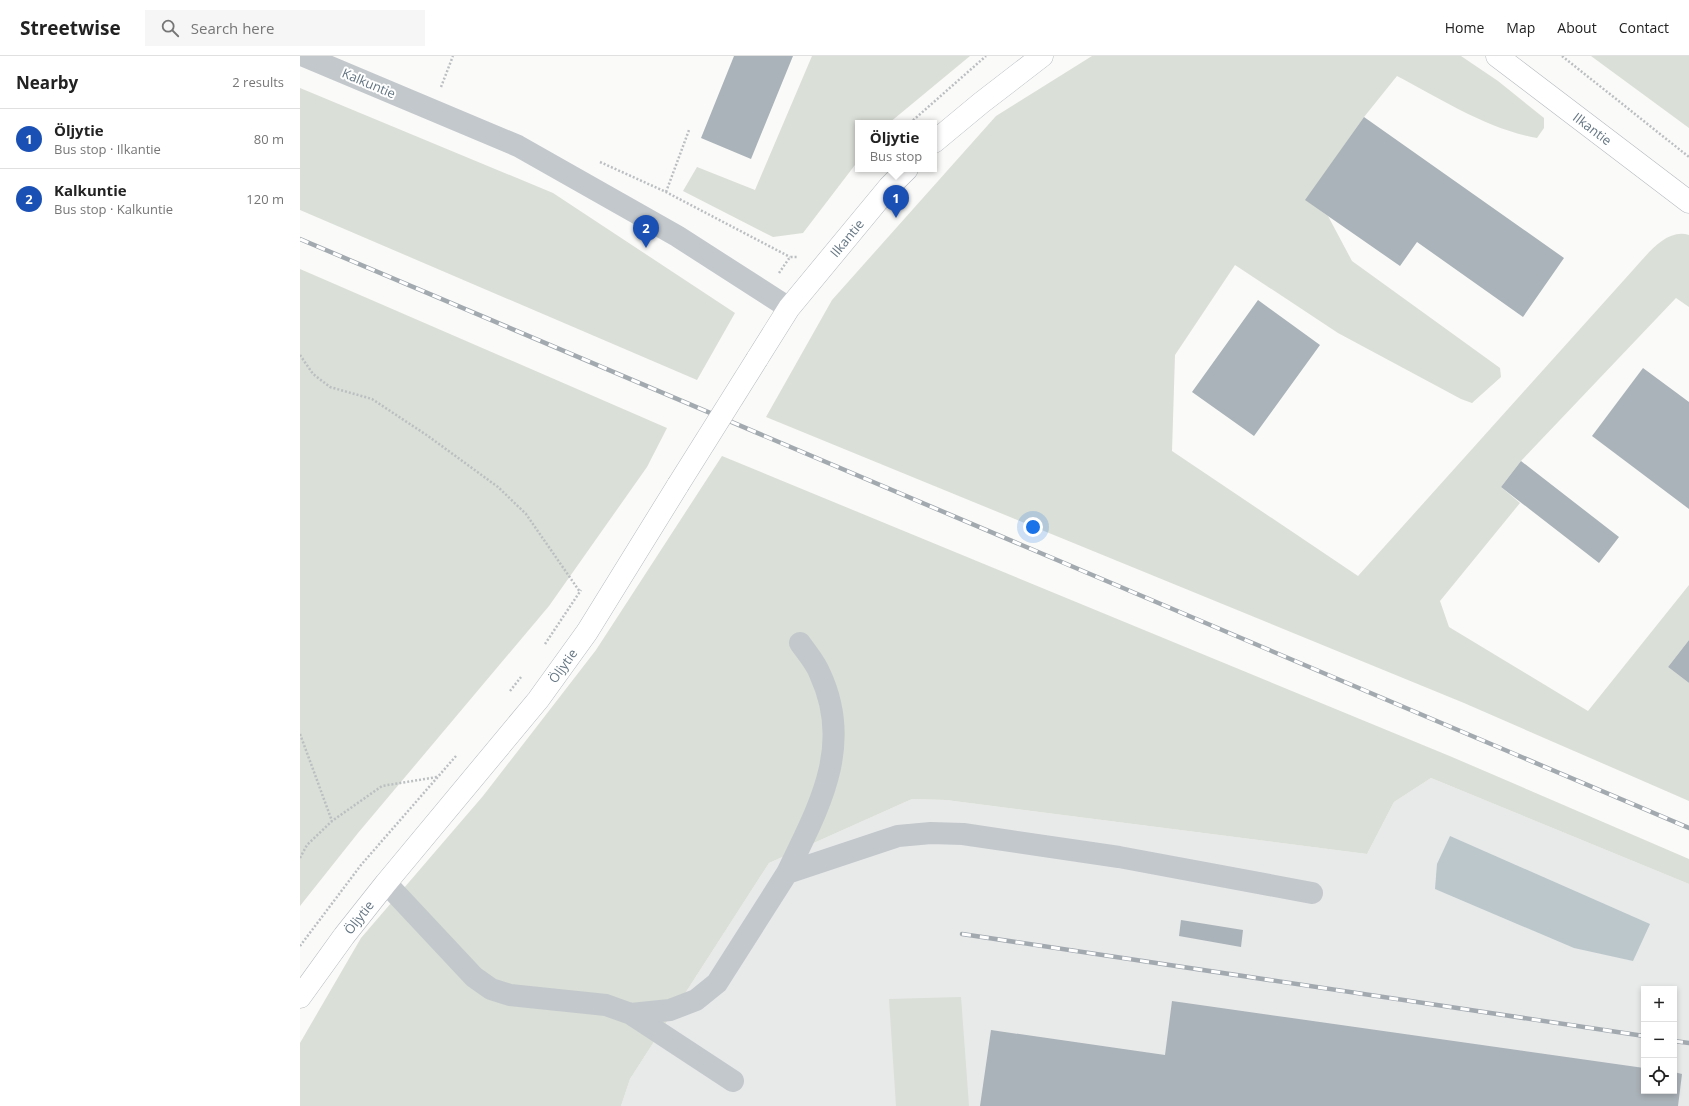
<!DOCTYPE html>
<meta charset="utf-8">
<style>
:root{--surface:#fff;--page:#f6f6f6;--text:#222;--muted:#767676;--line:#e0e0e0;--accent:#e4572e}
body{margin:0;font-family:"Open Sans",sans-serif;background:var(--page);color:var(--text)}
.controls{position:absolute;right:12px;bottom:12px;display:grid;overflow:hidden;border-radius:0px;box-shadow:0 2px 6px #0003}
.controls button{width:36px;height:36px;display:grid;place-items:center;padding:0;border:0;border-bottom:1px solid var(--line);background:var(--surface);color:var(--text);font:20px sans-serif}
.you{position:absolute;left:733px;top:471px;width:14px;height:14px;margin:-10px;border:3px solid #fff;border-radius:50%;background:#1a73e8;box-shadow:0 0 0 6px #1a73e833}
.badge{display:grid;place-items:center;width:26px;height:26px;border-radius:50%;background:var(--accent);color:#fff;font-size:13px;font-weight:700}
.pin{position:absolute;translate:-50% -33px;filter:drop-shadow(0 1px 2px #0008)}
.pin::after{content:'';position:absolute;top:21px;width:14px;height:12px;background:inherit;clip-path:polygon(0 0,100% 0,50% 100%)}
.popup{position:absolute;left:555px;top:64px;width:82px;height:52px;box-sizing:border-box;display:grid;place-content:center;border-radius:0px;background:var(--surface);filter:drop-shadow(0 1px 3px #0005);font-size:13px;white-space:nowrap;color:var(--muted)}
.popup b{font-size:15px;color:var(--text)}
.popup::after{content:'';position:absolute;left:50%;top:100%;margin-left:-8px;border:8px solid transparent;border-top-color:var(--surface)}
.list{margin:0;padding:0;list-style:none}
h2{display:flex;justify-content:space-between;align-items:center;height:52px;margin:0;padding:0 16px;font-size:17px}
h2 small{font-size:13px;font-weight:400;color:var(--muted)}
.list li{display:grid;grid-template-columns:26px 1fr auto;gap:12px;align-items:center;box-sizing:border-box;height:60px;padding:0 16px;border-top:1px solid var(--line)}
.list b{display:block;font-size:15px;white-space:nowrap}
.list p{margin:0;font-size:13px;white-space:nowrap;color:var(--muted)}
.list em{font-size:13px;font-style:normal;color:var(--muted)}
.icon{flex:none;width:22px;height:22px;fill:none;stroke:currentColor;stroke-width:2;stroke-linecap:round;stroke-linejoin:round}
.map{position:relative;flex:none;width:1389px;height:1050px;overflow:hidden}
header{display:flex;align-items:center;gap:24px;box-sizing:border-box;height:56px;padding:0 20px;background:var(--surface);border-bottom:1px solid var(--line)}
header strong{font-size:19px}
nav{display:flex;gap:22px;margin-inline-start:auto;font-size:14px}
.search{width:280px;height:36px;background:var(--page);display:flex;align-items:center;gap:10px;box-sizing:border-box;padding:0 14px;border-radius:0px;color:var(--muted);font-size:15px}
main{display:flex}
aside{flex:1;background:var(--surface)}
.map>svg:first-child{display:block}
.built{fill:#e8e9e9;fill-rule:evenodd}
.green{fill:#dadfd7}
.water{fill:#bbc7cb}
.building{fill:#aab3b9}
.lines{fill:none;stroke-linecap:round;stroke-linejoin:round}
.major-casing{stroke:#b5babe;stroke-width:23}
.path{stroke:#bbbfc2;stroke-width:2.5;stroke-dasharray:2 2;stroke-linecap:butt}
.minor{stroke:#c3c8cc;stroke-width:22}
.major{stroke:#fff;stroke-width:22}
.rail-casing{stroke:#a2aab0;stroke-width:4.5}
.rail{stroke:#fff;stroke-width:3;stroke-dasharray:9;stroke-linecap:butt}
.major-bridge-casing{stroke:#b5babe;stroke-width:23;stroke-linecap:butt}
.major-bridge{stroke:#fff;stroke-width:22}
.labels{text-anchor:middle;stroke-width:4;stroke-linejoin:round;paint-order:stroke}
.street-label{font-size:13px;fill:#657683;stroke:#fff}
</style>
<header>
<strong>Streetwise</strong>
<div class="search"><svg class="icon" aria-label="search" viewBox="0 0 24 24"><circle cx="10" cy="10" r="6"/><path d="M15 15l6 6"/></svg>Search here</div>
<nav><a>Home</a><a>Map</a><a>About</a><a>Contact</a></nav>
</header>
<main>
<aside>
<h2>Nearby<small>2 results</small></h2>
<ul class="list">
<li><span class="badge" style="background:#1a4fb4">1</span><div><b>Öljytie</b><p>Bus stop · Ilkantie</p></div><em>80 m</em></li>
<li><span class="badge" style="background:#1a4fb4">2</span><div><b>Kalkuntie</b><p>Bus stop · Kalkuntie</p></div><em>120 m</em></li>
</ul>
</aside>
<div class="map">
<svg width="1389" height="1050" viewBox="0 0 1389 1050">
<rect width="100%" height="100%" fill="#fafaf8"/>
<path class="built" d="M1131,722L1389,828V1050H321L330,1023L469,807L612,743L646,744L1067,798L1094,746ZM1344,933H1374V1035H1344Z"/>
<path class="green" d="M512,0H670L589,67H558V105L503,177L473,181L383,135L397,111L455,134Z
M792,0H1161L1198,25L1244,62V72L1237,82C1187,73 1141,43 1097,20L1064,61L1006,144L1028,160L1052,205L1200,312L1201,321L1172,347L1161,343L1038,277L935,209L875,299L872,395L1058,520L1333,214C1347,199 1366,172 1389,179V251L1376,242L1221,405L1201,431L1220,447L1140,545L1149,571L1288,655L1389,529V584L1368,611L1389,627V745L1164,647L466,361L532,244L696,60Z
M1291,0H1389V72Z
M0,32L253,137L435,257L397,324L0,154Z
M0,213L367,372L347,411L249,550L58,777L0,850Z
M422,400L1152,701L1389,803V828L1131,722L1094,746L1067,798L646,744L612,743L469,807L330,1023L321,1050H0V987L61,882L183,740L296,594Z
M661,941L669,1050H596L589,943Z"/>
<path class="water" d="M1150,780L1350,868L1333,905L1274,892L1135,833L1137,808Z"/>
<path class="building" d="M434,0H493L451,103L401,82Z
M1064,61L1264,202L1223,261L1117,186L1100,210L1005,144Z
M958,244L1020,289L954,380L892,336Z
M1343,312L1389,346V453L1292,380Z
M1221,405L1319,481L1299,507L1201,431Z
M1389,584V627L1368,611Z
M881,864L943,874L941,891L879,880Z
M872,945L1344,1012V1035H1374V1016L1382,1018L1378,1050H680L691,974L865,999Z"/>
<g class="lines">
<defs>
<g id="major">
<path id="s1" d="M1197,0L1389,146"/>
<path d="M634,86L681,47L742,0"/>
<path id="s2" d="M457,303L489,252L589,131L607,113"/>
<path id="s3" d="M0,941L44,880L86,827L238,644L287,576L378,429"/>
</g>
</defs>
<use href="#major" class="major-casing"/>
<path class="path" d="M1262,0L1389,101
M141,31L153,0
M610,67L686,0
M300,106L366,136L490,201
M366,136L389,74
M479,217L490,201H498
M0,299L13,318L30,331L72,343L128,380L198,431L226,458L280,536
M245,588L281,534
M210,635L221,621
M0,678L32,765
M0,802L7,789L32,765L82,730L137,721
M0,890L61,809L156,700"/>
<path class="minor" d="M4,0L218,90L377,180L489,252
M487,817C518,752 554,691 520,618C516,607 507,597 500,587
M86,827L174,921L191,933L210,939L306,949L331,958L433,1025
M331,958L370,954L396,944L417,927L487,817L598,780L631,777L663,778L819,801L1012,837"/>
<use href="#major" class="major"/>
<defs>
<path id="rail" d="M0,183L1389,772
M662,878L1344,980
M1374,985L1389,987"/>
</defs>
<use href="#rail" class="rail-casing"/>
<use href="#rail" class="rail"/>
<defs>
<path id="major-bridge" d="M378,429L457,303"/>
</defs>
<use href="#major-bridge" class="major-bridge-casing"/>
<use href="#major-bridge" class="major-bridge"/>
</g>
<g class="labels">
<g class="street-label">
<text transform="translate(69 27) rotate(23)" y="5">Kalkuntie</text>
<text dy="5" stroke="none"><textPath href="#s1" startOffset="120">Ilkantie</textPath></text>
<text dy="5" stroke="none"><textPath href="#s2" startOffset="151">Ilkantie</textPath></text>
<text dy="5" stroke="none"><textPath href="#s3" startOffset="423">Öljytie</textPath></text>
<text dy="5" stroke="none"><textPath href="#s3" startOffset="99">Öljytie</textPath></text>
</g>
</g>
</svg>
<div class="controls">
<button>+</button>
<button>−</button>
<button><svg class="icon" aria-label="locate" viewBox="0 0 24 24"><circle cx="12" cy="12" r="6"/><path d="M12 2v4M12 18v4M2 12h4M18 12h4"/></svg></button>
</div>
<div class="you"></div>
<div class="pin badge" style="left:596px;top:162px;background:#1a4fb4">1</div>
<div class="popup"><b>Öljytie</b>Bus stop</div>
<div class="pin badge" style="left:346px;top:192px;background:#1a4fb4">2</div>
</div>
</main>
